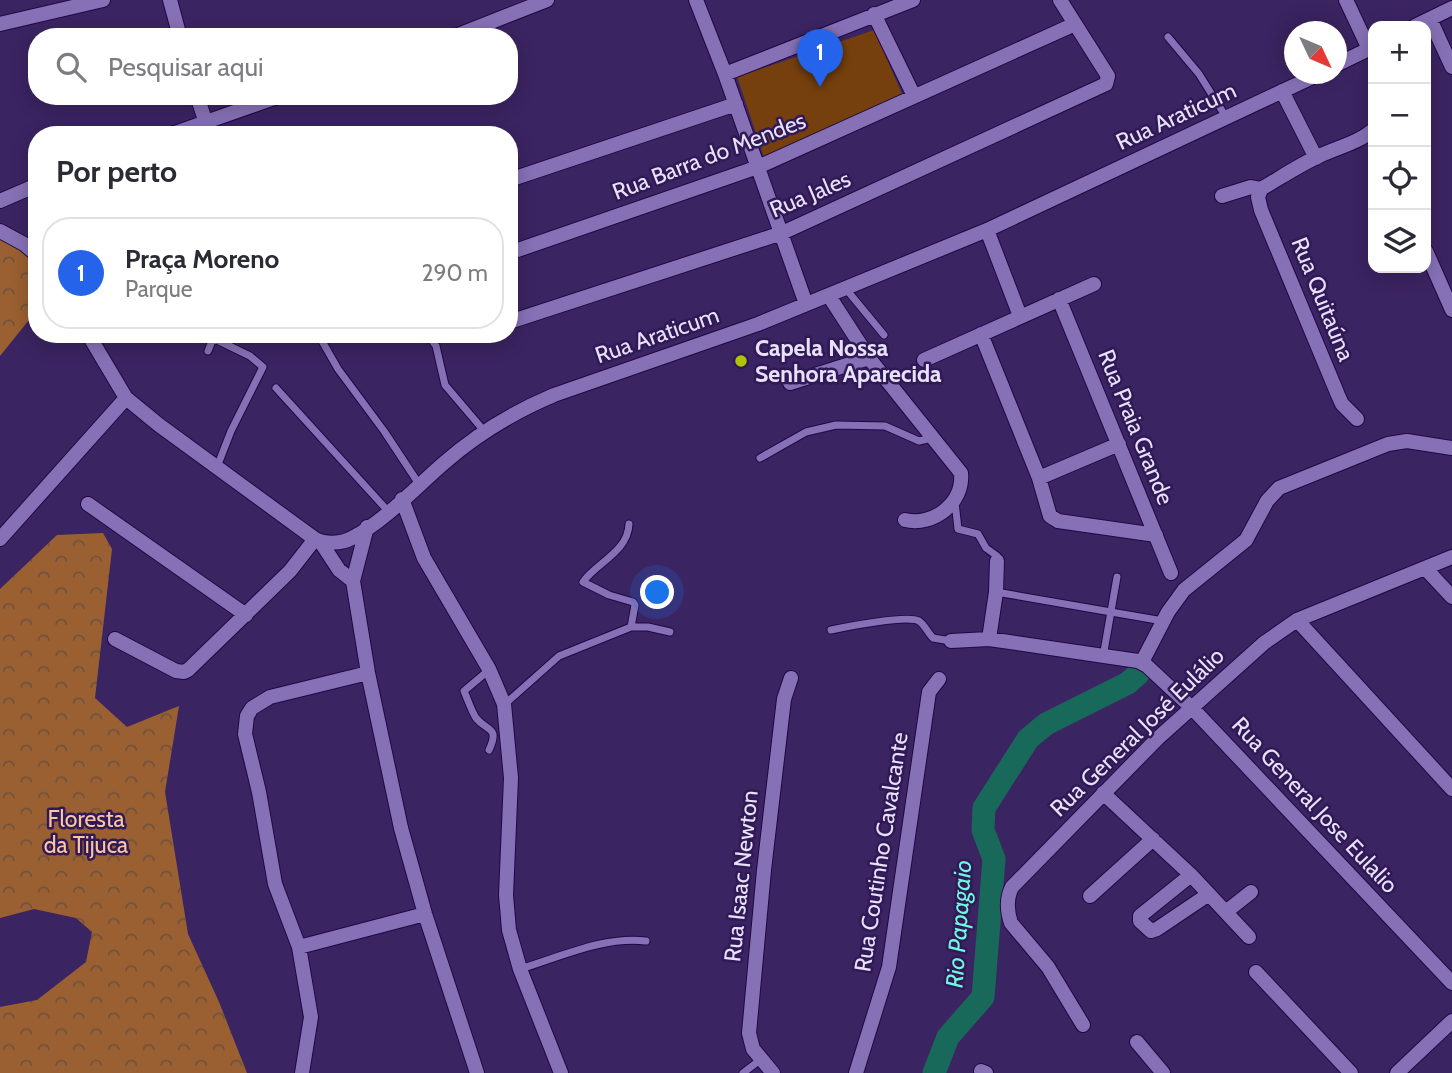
<!DOCTYPE html>
<html lang="pt">
<meta charset="utf-8">
<style>
:root{--surface:#fff;--page:#f2f2f3;--text:#2b2b33;--muted:#7c7c81;--line:#e1e1e2;--accent:#2563eb}
body{margin:0;font-family:Cabin,sans-serif;background:var(--page);color:var(--text)}
.controls{position:absolute;right:21px;top:21px;display:grid;overflow:hidden;border-radius:14px;box-shadow:0 4px 18px #0003}
.controls button{width:63px;height:63px;display:grid;place-items:center;padding:0;border:0;border-bottom:2px solid var(--line);background:var(--surface);color:var(--text);font:35px sans-serif}
.compass{position:absolute;left:1284px;top:21px;width:63px;height:63px;border-radius:50%;background:var(--surface);box-shadow:0 4px 18px #0003;rotate:134deg}
.you{position:absolute;left:658px;top:593px;width:24px;height:24px;margin:-18px;border:5px solid #fff;border-radius:50%;background:#1a73e8;box-shadow:0 0 0 10px #1a73e833}
.badge{display:grid;place-items:center;width:46px;height:46px;border-radius:50%;background:var(--accent);color:#fff;font-size:23px;font-weight:700}
.pin{position:absolute;translate:-50% -58px;filter:drop-shadow(0 2px 4px #0008)}
.pin::after{content:'';position:absolute;top:37px;width:24px;height:21px;background:inherit;clip-path:polygon(0 0,100% 0,50% 100%)}
.list{margin:0;padding:0;list-style:none}
h2{display:flex;justify-content:space-between;align-items:center;height:91px;margin:0;padding:0 28px;font-size:30px}
h2 small{font-size:23px;font-weight:400;color:var(--muted)}
.list li{display:grid;grid-template-columns:46px 1fr auto;gap:21px;align-items:center;box-sizing:border-box;height:112px;margin:0 14px 14px;padding:0 14px;border:2px solid var(--line);border-radius:28px}
.list b{display:block;font-size:26px;white-space:nowrap}
.list p{margin:0;font-size:23px;white-space:nowrap;color:var(--muted)}
.list em{font-size:23px;font-style:normal;color:var(--muted)}
.icon{flex:none;width:38px;height:38px;fill:none;stroke:currentColor;stroke-width:2;stroke-linecap:round;stroke-linejoin:round}
.map{position:relative;flex:none;width:1452px;height:1073px;overflow:hidden}
.search{position:absolute;background:var(--surface);box-shadow:0 4px 18px #0003;left:28px;top:28px;width:490px;height:77px;display:flex;align-items:center;gap:18px;box-sizing:border-box;padding:0 24px;border-radius:28px;color:var(--muted);font-size:26px}
.panel{position:absolute;background:var(--surface);box-shadow:0 4px 18px #0003;left:28px;top:126px;width:490px;height:217px;border-radius:28px}
.map>svg:first-child{display:block}
.forest{fill:url(#forest-crowns)}
.park{fill:#75400d}
.lines{fill:none;stroke-linecap:round;stroke-linejoin:round}
.river{stroke:#19695b;stroke-width:23}
.service-casing{stroke:#230745;stroke-width:9}
.minor-casing{stroke:#230745;stroke-width:16}
.service{stroke:#8671b6;stroke-width:7}
.minor{stroke:#8671b6;stroke-width:14}
.poi-dot{fill:#afc504;stroke:#311957;stroke-width:2.5}
.labels{text-anchor:middle;stroke-width:5;stroke-linejoin:round;paint-order:stroke}
.street-label{font-size:23px;fill:#e8e2f9;stroke:#311957}
.poi-label{font-size:23px;font-weight:bold;fill:#e8e2f9;stroke:#311957;text-anchor:start}
.park-label{font-size:23px;fill:#fac7a1;stroke:#311957}
.water-label{font-size:24px;font-style:italic;fill:#6ff9dd;stroke:#311957}
</style>
<div class="map">
<svg width="1452" height="1073" viewBox="0 0 1452 1073">
<defs>
<pattern id="forest-crowns" width="20" height="18" patternUnits="userSpaceOnUse" patternTransform="scale(1.75)"><rect width="20" height="18" fill="#9a6031"/><path d="M2 6a3 3 0 1 1 6 0M12 15a3 3 0 1 1 6 0" fill="none" stroke="#70523e"/></pattern>
</defs>
<rect width="100%" height="100%" fill="#3b2462"/>
<path class="forest" d="M4,235L31,260L37,275V310L0,356V236Z
M103,533L112,549L95,698L127,727L179,706L165,792L188,934L219,1002L247,1073H0V1007L37,1000L86,962L92,932L76,918L34,909L0,918V589L57,535Z"/>
<path class="park" d="M874,30L903,96L765,160L737,77Z"/>
<g class="lines">
<path class="river" d="M934,1073L948,1037L983,997L994,859L983,830L984,808L1028,739L1046,724L1128,683L1138,674"/>
<defs>
<path id="service" d="M1168,37L1199,74L1226,117
M846,289L884,335
M318,334L338,369L384,431L419,484
M427,334L436,346L445,385L485,432
M208,351L212,341L217,340L250,356L263,367L231,431L217,467
M276,388L388,511
M760,458L806,432L836,425L885,426L919,441L932,438
M955,502L958,529L978,534L986,548L997,556V561
M629,524C628,552 596,563 583,582L609,595L633,602L635,605L631,627
M996,592L1163,621
M831,630C846,627 907,615 919,621C924,624 928,633 933,638L951,641
M1103,657L1117,577
M489,670L464,691C468,700 471,710 476,718C487,732 500,726 489,750
M505,704L559,656L631,627H648L670,632
M520,969C560,957 604,936 646,941
M743,1073L760,1060"/>
<path id="minor" d="M170,0L180,37
M696,0L725,74L806,304
M1346,0L1369,49
M874,14L914,96
M1430,19L1452,67
M0,24L103,0
M1415,26L1452,8
M453,37L547,0
M1336,65L1373,47
M725,74L913,0
M1282,91L1316,158
M197,96L210,135
M169,135L280,96
M509,180L736,104
M1261,189L1258,197L1261,210L1338,395L1342,404L1357,419
M1222,196L1251,187L1261,189C1280,178 1299,165 1319,156C1338,147 1358,143 1373,130
M0,201L37,185
M987,230L1020,316
M0,231L24,244L37,255
M1426,251L1452,310
M509,253L758,167L1075,24
M829,296L869,358L961,473C964,503 933,527 905,520
M1059,299L1171,573
M509,322L782,233L1106,84L1108,76L1060,0
M88,334L126,398L159,425L315,539C325,544 341,544 352,538C386,520 415,488 444,463C476,435 516,411 554,395L758,324L987,230L1319,74
M981,334L1039,478L1050,516L1058,521L1156,535
M924,360L1094,284
M790,383L869,358
M1039,478L1119,444
M402,499L424,558L489,669L504,704L511,778L506,895L509,930L520,969L561,1073
M88,504L246,615
M367,527L353,581L368,673L401,828L425,914L477,1073
M0,539L126,398
M320,541L339,570L353,581
M1426,569L1452,597
M1297,620L1452,789
M115,639L176,671L184,672L188,670L290,571L315,539
M989,639L996,592L997,561
M951,641L989,639L1138,661L1147,666L1192,708L1452,983
M1142,662L1168,612L1184,590L1246,540L1267,501L1279,488L1388,444L1407,441L1452,448
M1103,793L1191,875L1249,937
M1191,875L1140,916V921L1151,931L1157,929L1209,894
M1090,896L1153,839
M1227,911L1251,892
M299,947L425,914
M1256,972L1351,1073
M1083,1025L1048,967L1011,923C1007,911 1006,899 1012,887L1158,738L1264,643L1297,620L1452,557
M1137,1042L1163,1073
M981,1071L986,1073
M302,1073L311,1017L299,947L275,884L259,792L245,734L247,716L252,708L270,697L368,673
M773,1073L753,1049L749,1033L764,870L784,699L791,678
M856,1073L889,967L929,692L939,679
M1397,1073L1452,1021"/>
</defs>
<use href="#service" class="service-casing"/>
<use href="#minor" class="minor-casing"/>
<use href="#service" class="service"/>
<use href="#minor" class="minor"/>
</g>
<circle class="poi-dot" cx="741" cy="361" r="7"/>
<g class="labels">
<g class="street-label">
<text transform="translate(1176 116) rotate(-25)" y="8">Rua Araticum</text>
<text transform="translate(709 156) rotate(-21)" y="8">Rua Barra do Mendes</text>
<text transform="translate(810 194) rotate(-23)" y="8">Rua Jales</text>
<text transform="translate(1323 299) rotate(68)" y="8">Rua Quitaúna</text>
<text transform="translate(657 335) rotate(-19)" y="8">Rua Araticum</text>
<text transform="translate(1136 427) rotate(68)" y="8">Rua Praia Grande</text>
<text transform="translate(1137 732) rotate(-44)" y="8">Rua General José Eulálio</text>
<text transform="translate(1315 805) rotate(47)" y="8">Rua General Jose Eulalio</text>
<text transform="translate(881 852) rotate(-81)" y="8">Rua Coutinho Cavalcante</text>
<text transform="translate(741 876) rotate(-84)" y="8">Rua Isaac Newton</text>
</g>
<g class="poi-label">
<text x="755" y="356">Capela Nossa<tspan x="755" dy="26">Senhora Aparecida</tspan></text>
</g>
<g class="park-label">
<text x="86" y="827">Floresta<tspan x="86" dy="26">da Tijuca</tspan></text>
</g>
<g class="water-label">
<text transform="translate(959 924) rotate(-86)" y="8">Rio Papagaio</text>
</g>
</g>
</svg>
<div class="controls">
<button>+</button>
<button>−</button>
<button><svg class="icon" aria-label="locate" viewBox="0 0 24 24"><circle cx="12" cy="12" r="6"/><path d="M12 2v4M12 18v4M2 12h4M18 12h4"/></svg></button>
<button><svg class="icon" aria-label="layers" viewBox="0 0 24 24"><path d="M12 4l9 5-9 5-9-5zM3 14l9 5 9-5"/></svg></button>
</div>
<svg class="compass" viewBox="-18 -18 36 36"><path d="M0-13l5 13h-10z" fill="#e53935"/><path d="M0 13l5-13h-10z" fill="#7c7c81"/></svg>
<div class="you"></div>
<div class="pin badge" style="left:820px;top:87px">1</div>
<div class="search"><svg class="icon" aria-label="search" viewBox="0 0 24 24"><circle cx="10" cy="10" r="6"/><path d="M15 15l6 6"/></svg>Pesquisar aqui</div>
<section class="panel">
<h2>Por perto<small></small></h2>
<ul class="list">
<li><span class="badge">1</span><div><b>Praça Moreno</b><p>Parque</p></div><em>290 m</em></li>
</ul>
</section>
</div>
